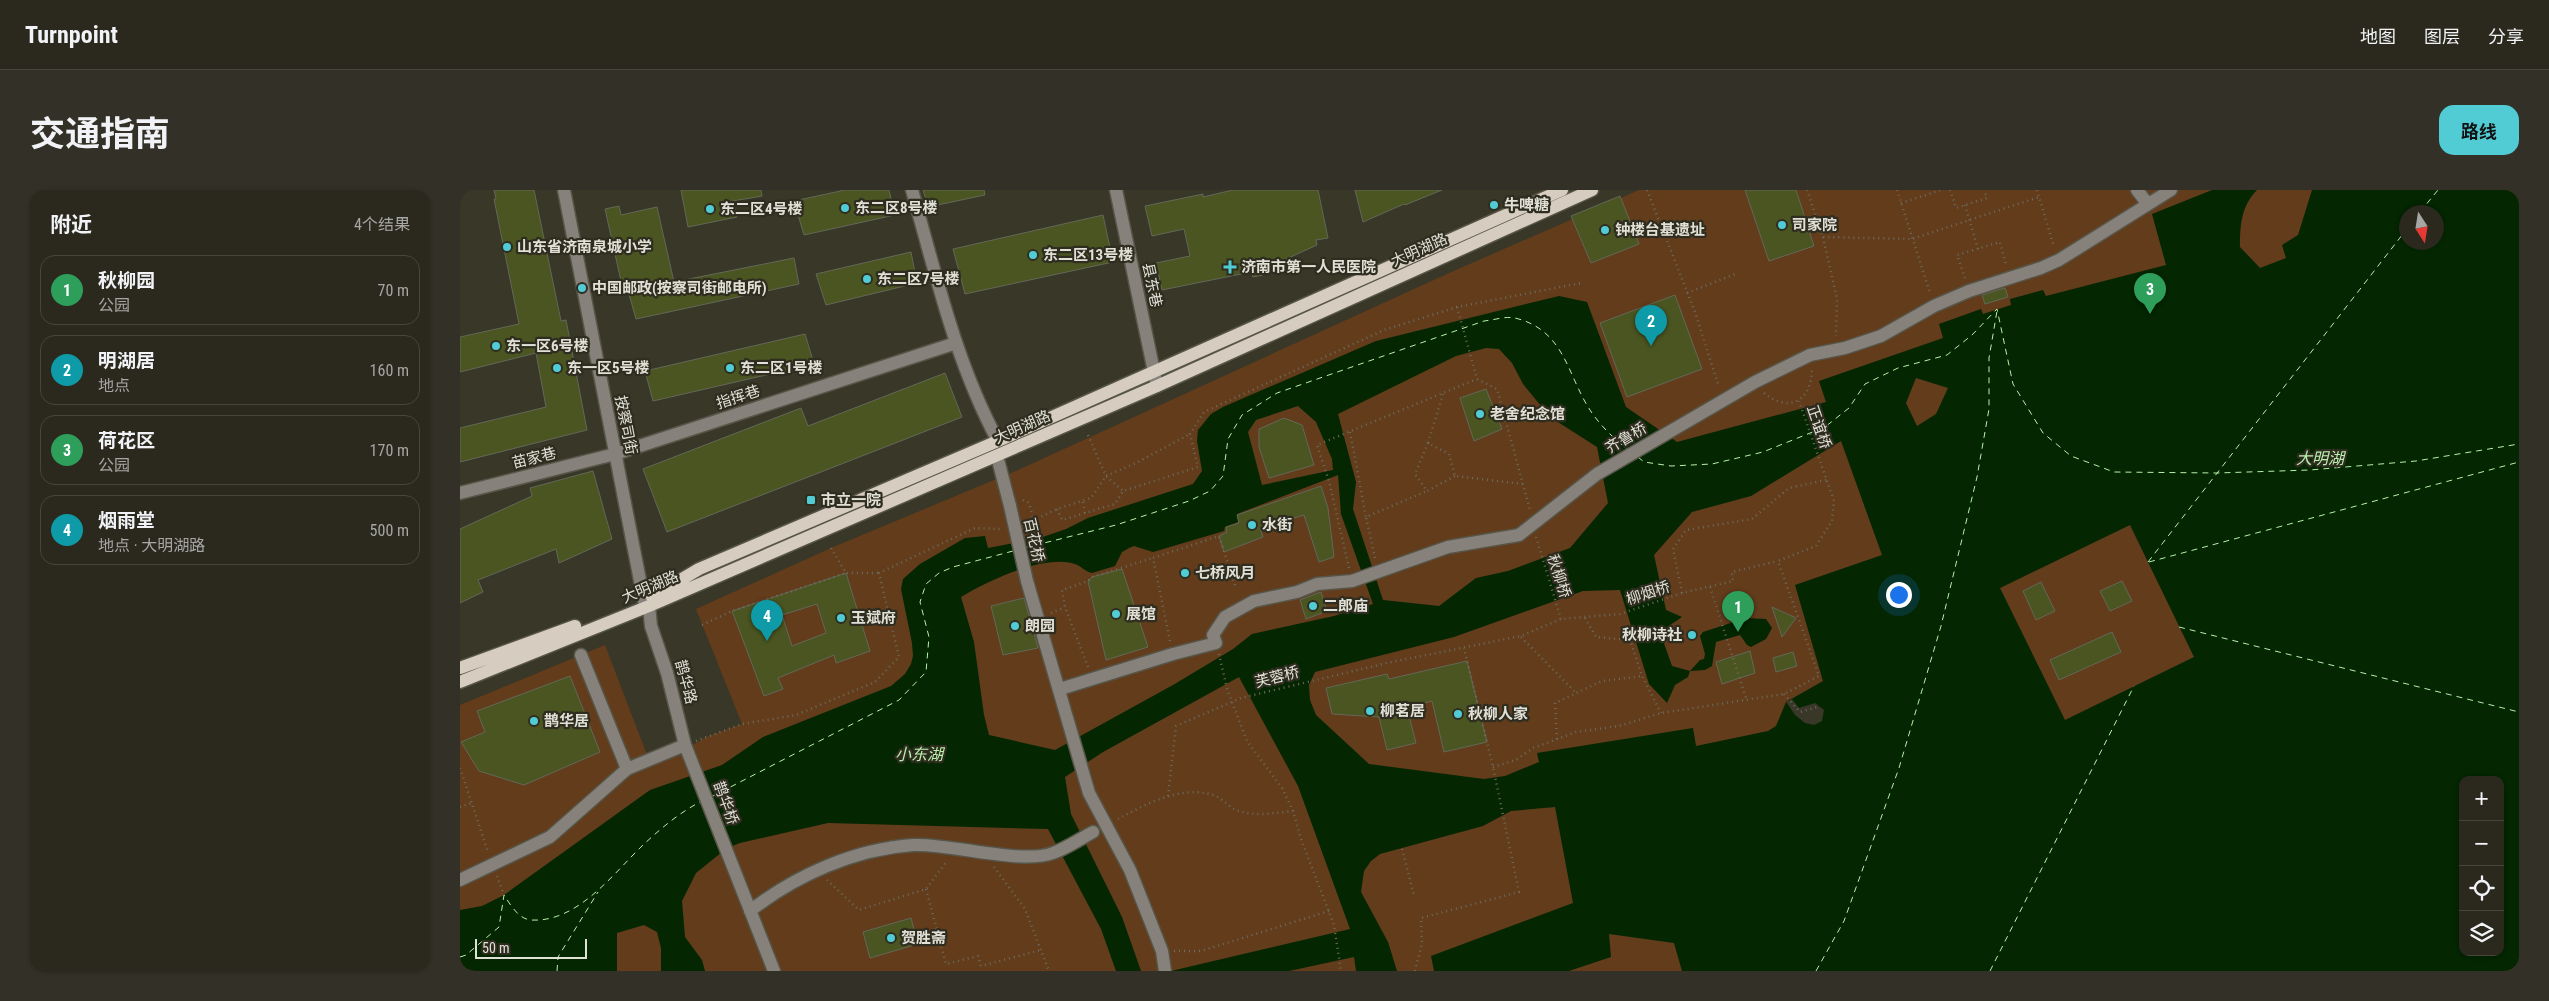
<!DOCTYPE html>
<html lang="zh">
<meta charset="utf-8">
<style>
:root{--surface:#2b291e;--page:#333127;--text:#f1f3f6;--muted:#a6a6a4;--line:#47453c;--accent:#51ccd4}
body{margin:0;font-family:"Roboto Condensed","Noto Sans SC",sans-serif;background:var(--page);color:var(--text)}
.controls{position:absolute;right:15px;bottom:15px;display:grid;overflow:hidden;border-radius:10px;box-shadow:0 1px 4px #0004}
.controls button{width:45px;height:45px;display:grid;place-items:center;padding:0;border:0;border-bottom:1px solid var(--line);background:var(--surface);color:var(--text);font:25px sans-serif}
.compass{position:absolute;left:1939px;top:15px;width:45px;height:45px;border-radius:50%;background:var(--surface);box-shadow:0 1px 4px #0004;rotate:168deg}
.scale{position:absolute;left:15px;bottom:12px;width:112px;box-sizing:border-box;padding-left:5px;border:2px solid #e1e0d7;border-top:0;font-size:14px;line-height:18px;white-space:nowrap;color:#e1e0d7;-webkit-text-stroke:4px #2f2d1f;paint-order:stroke}
.you{position:absolute;left:1438px;top:404px;width:18px;height:18px;margin:-12px;border:4px solid #fff;border-radius:50%;background:#1a73e8;box-shadow:0 0 0 8px #1a73e833}
.badge{display:grid;place-items:center;width:32px;height:32px;border-radius:50%;background:var(--accent);color:#fff;font-size:16px;font-weight:700}
.pin{position:absolute;translate:-50% -41px;filter:drop-shadow(0 1px 2px #0008)}
.pin::after{content:'';position:absolute;top:26px;width:18px;height:15px;background:inherit;clip-path:polygon(0 0,100% 0,50% 100%)}
.list{margin:0;padding:0;list-style:none}
h2{display:flex;justify-content:space-between;align-items:center;height:65px;margin:0;padding:0 20px;font-size:21px}
h2 small{font-size:16px;font-weight:400;color:var(--muted)}
.list li{display:grid;grid-template-columns:32px 1fr auto;gap:15px;align-items:center;box-sizing:border-box;height:70px;margin:0 10px 10px;padding:0 10px;border:1px solid var(--line);border-radius:15px}
.list b{display:block;font-size:19px;white-space:nowrap}
.list p{margin:0;font-size:16px;white-space:nowrap;color:var(--muted)}
.list em{font-size:16px;font-style:normal;color:var(--muted)}
.icon{flex:none;width:28px;height:28px;fill:none;stroke:currentColor;stroke-width:2;stroke-linecap:round;stroke-linejoin:round}
.map{position:relative;flex:none;width:2059px;height:781px;overflow:hidden;border-radius:15px}
header{display:flex;align-items:center;gap:30px;box-sizing:border-box;height:70px;padding:0 25px;background:var(--surface);border-bottom:1px solid var(--line)}
header strong{font-size:24px}
nav{display:flex;gap:28px;margin-inline-start:auto;font-size:18px}
.intro{display:flex;align-items:center;justify-content:space-between;box-sizing:border-box;height:120px;padding:0 30px}
h1{margin:0;font-size:35px}
.button{padding:12px 22px;border-radius:15px;background:var(--accent);color:#111;font-size:18px;font-weight:700}
main{display:flex;gap:30px;padding:0 30px}
aside{flex:1;background:var(--surface);border-radius:15px;box-shadow:0 1px 4px #0004}
.map>svg:first-child{display:block}
.green{fill:#623c1b;fill-rule:evenodd}
.water{fill:#042600;fill-rule:evenodd}
.pier{fill:#393728}
.lines{fill:none;stroke-linecap:round;stroke-linejoin:round}
.ferry{stroke:#b9f1ae;stroke-width:1;stroke-dasharray:6 5;stroke-linecap:butt}
.building{fill:#4a5521;stroke:#636858;fill-rule:evenodd}
.minor-casing{stroke:#575548;stroke-width:15}
.major-casing{stroke:#575548;stroke-width:15}
.path{stroke:#6d6b5e;stroke-width:2.5;stroke-dasharray:1 4;stroke-linecap:butt}
.minor{stroke:#86827b;stroke-width:12}
.major{stroke:#d6cdc0;stroke-width:12}
.minor-bridge-casing{stroke:#575548;stroke-width:15;stroke-linecap:butt}
.minor-bridge{stroke:#86827b;stroke-width:12}
.poi-dot{fill:#51ccd4;stroke:#2f2d1f;stroke-width:2}
.labels{text-anchor:middle;stroke-width:4.5;stroke-linejoin:round;paint-order:stroke}
.poi-label{font-size:15px;font-weight:bold;fill:#e1e0d7;stroke:#2f2d1f;text-anchor:start}
.street-label{font-size:15px;fill:#e1e0d7;stroke:#2f2d1f}
.water-label{font-size:16px;font-style:italic;fill:#b9f1ae;stroke:#2f2d1f}
</style>
<header>
<strong>Turnpoint</strong>
<nav><a>地图</a><a>图层</a><a>分享</a></nav>
</header>
<div class="intro"><h1>交通指南</h1><a class="button">路线</a></div>
<main>
<aside>
<h2>附近<small>4个结果</small></h2>
<ul class="list">
<li><span class="badge" style="background:#2e9e5b">1</span><div><b>秋柳园</b><p>公园</p></div><em>70 m</em></li>
<li><span class="badge" style="background:#0f9aa8">2</span><div><b>明湖居</b><p>地点</p></div><em>160 m</em></li>
<li><span class="badge" style="background:#2e9e5b">3</span><div><b>荷花区</b><p>公园</p></div><em>170 m</em></li>
<li><span class="badge" style="background:#0f9aa8">4</span><div><b>烟雨堂</b><p>地点 · 大明湖路</p></div><em>500 m</em></li>
</ul>
</aside>
<div class="map">
<svg width="2059" height="781" viewBox="0 0 2059 781">
<rect width="100%" height="100%" fill="#393728"/>
<path class="green" d="M1179,0H2059V781H0V515L145,455L189,570L221,562L246,547L282,534L236,419L371,358L558,280L989,83ZM1946,22H1976V52H1946ZM2003,590H2040V762H2003Z"/>
<path class="water" d="M1752,0H1797C1781,16 1780,36 1780,57L1800,78L1826,68L1822,55L1838,45L1852,0H2059V781H1222L1214,753L1149,744L1151,767L1109,781H974L971,766L1113,713L1095,617L1051,621L1023,636L920,664L911,671L904,681L901,702L928,752L937,781H896L894,767L829,781H711L890,739L838,596L779,487L643,562L605,587L611,624L662,727L681,781H656L641,739L588,639L368,633L280,653L267,658L236,683L222,711L225,747L242,770L245,781H201V758L197,742L184,735L157,743V781H0V720L22,716L44,705L190,600L262,575L303,547L431,496L445,484L451,474L453,466L452,453L441,399L443,389L460,374L505,348L525,346L528,358L580,348L606,339L628,328L733,294L742,281L737,251L738,240L751,224L763,217L916,151L1099,106L1127,112L1166,217L1217,252L1366,212L1359,191L1483,148L1479,134L1521,119L1523,124L1551,115L1550,109L1583,100L1586,106L1706,75L1692,24ZM1946,22H1976V52H1946ZM1026,158L1039,159L1052,173L1063,194L1090,227L1137,257L1148,313L1110,358L1048,381L1016,388L979,416L923,410L893,319L896,292L878,224L996,166ZM1456,188L1488,198L1476,224L1457,236L1446,213ZM838,216L856,232L872,269L873,280L802,295L788,242L796,230ZM1381,251L1422,365L1335,395L1363,491L1326,512L1316,536L1308,541L1236,556L1233,538L1077,563L1079,572L1045,586L1024,589L909,574L856,525L850,510L849,495L855,482L994,447L1123,401L1160,400L1189,494L1207,513L1215,495L1228,487L1230,481L1245,480L1252,476L1256,452L1280,445L1287,455L1291,457L1306,449L1312,438L1306,429L1286,428L1243,442L1240,446L1245,464L1244,469L1240,470L1230,481L1212,476L1200,442L1222,427L1206,420L1194,365L1232,322L1291,306ZM878,285L881,324L913,414L874,426L792,444L773,459L713,495L595,560L529,545L524,525L514,452L501,407C528,391 583,364 615,374C621,376 626,382 632,383L655,376L662,362L669,358L674,356L693,362L764,341L765,337L778,332L777,324ZM1670,335L1734,467L1605,530L1540,398ZM2003,590H2040V762H2003Z"/>
<path class="pier" d="M1332,509L1339,518L1355,513L1364,520L1362,531L1354,535L1345,533L1335,525L1326,512Z"/>
<g class="lines">
<path class="ferry" d="M1960,22L1978,0
M1178,267L1184,272L1211,276L1252,274L1303,262L1365,237L1389,218L1405,194L1438,178L1487,165L1512,145L1537,119L1553,194L1583,243L1611,266L1654,282L1757,283L1850,280L1956,271L2059,254
M564,358L656,335L729,311L750,301L763,286L768,249L782,225L817,203L1024,131C1034,130 1046,126 1055,128C1105,140 1107,185 1130,220C1139,234 1153,248 1167,259
M1688,372L1946,40
M1689,372L2059,272
M1719,437L2059,522
M251,607L439,510L466,482L469,447L460,412L466,394L479,383L493,377L553,361
M0,767L6,765L39,737L44,705C50,714 58,729 71,730C117,733 153,684 182,656C200,639 219,623 240,612
M97,781L98,767L138,702
M1356,781L1384,731L1439,578L1481,436L1517,287L1529,219V168L1537,121
M1530,781L1674,496"/>
</g>
<path class="building" d="M34,0H74L101,131L106,130L127,240L0,272V238L86,217L76,163L0,182V147L59,134L34,9H36Z
M221,0H301L302,6L273,11L277,27L228,37Z
M385,0H429L435,25L344,45L334,11Z
M463,0H524L525,5L468,17Z
M773,0H858L868,48L856,50L857,55L802,80L803,85L793,87L791,82L702,100L696,73L730,66L724,39L692,46L685,16L743,4V7Z
M895,0H982L945,15L944,14L903,32Z
M1285,0H1336L1354,56L1309,71Z
M1160,6L1179,54L1131,73L1111,26Z
M159,16L161,25L197,17L214,92L334,68L339,94L176,129L165,90L161,91L145,19Z
M643,25L653,72L505,104L493,59Z
M451,62L457,93L366,115L356,84Z
M1545,98L1548,107L1525,114L1522,105Z
M1215,105L1242,179L1167,207L1140,133Z
M345,144L354,174L193,211L185,181Z
M485,183L502,227L207,342L183,279L341,218L348,236Z
M1026,199L1042,239L1014,251L1000,208Z
M824,228L842,235L854,275L809,288L799,257V239Z
M133,281L152,349L99,373L96,359L18,390L23,402L0,413V339L72,306L70,298Z
M861,296L868,318L874,367L859,372L844,325L800,338L803,347L764,362L759,346L767,342L766,337L779,333L777,325Z
M662,379L688,457L646,470L628,391L632,387Z
M386,383L410,461L376,473L374,465L318,488L323,499L304,506L272,421ZM357,414L366,443L332,456L322,425Z
M1662,391L1672,411L1650,421L1640,401Z
M1581,392L1595,421L1576,430L1563,401Z
M861,402L867,421L846,429L840,410Z
M564,408L578,458L543,465L531,416Z
M1312,417L1336,428L1322,447Z
M1652,442L1661,462L1599,490L1590,470Z
M1290,461L1295,483L1262,494L1256,472Z
M1333,462L1337,476L1316,482L1313,468Z
M1007,471L1027,552L984,562L972,511L947,518L956,553L927,560L919,527L872,524L866,498L927,484L929,489Z
M110,486L140,562L64,595L19,581L1,552L25,542L17,521Z
M451,728L458,754L410,768L403,742Z"/>
<g class="lines">
<defs>
<path id="minor" d="M104,0L184,411L189,416L191,436L207,483L225,555L314,781
M452,0C476,85 496,173 538,251
M656,0L697,196
M1677,0L1687,13
M537,266L550,316
M0,303L155,264L496,153
M567,391L629,603L670,680L702,761L705,781
M121,465L167,579
M600,499L713,464L756,453L753,445L765,427L794,411L837,402L857,394L892,391L988,357L1059,345L1137,284L1295,192L1350,165L1385,158L1421,146L1474,116L1509,101L1581,78L1599,70L1711,0
M0,690L90,647L167,579L225,555
M290,721C336,685 395,659 453,655C490,653 561,675 593,663C607,658 620,649 633,642"/>
<path id="major" d="M192,407L239,379L538,251L1102,0
M0,478L115,436
M0,492L189,416L697,196L1132,0"/>
</defs>
<use href="#minor" class="minor-casing"/>
<use href="#major" class="major-casing"/>
<path class="path" d="M1187,0L1235,122L1259,197
M1347,0L1363,47L1452,49L1579,7
M1437,0L1470,103
M1490,0L1496,18L1527,8L1524,0
M1577,0L1594,57
M1441,13L1481,0
M1505,15L1518,59
M1363,47L1377,109L1376,146
M1505,88L1497,65L1540,52L1546,75
M1227,103L1275,84
M997,117L1017,189L1037,199L1070,320
M1304,203C1330,224 1352,210 1352,178
M983,204L968,253L989,264L995,286L1063,294
M890,242L906,327
M628,245L646,286L676,273L730,244
M968,253L955,284L967,301L995,286
M563,310L569,313L574,331
M623,312L625,324
M597,319L602,330L655,314L663,301L738,277L730,244L744,222L924,140L997,117L1121,93
M568,333L597,319L631,308L646,286L663,301
M1076,347L1101,429
M371,358L386,383H419
M915,368L906,327L967,301
M889,378L869,291L857,255L1017,189
M1250,397L1287,511
M1222,403L1213,359L1226,340L1292,329L1329,298L1366,290
M591,423L605,417
M1125,428L1136,447L1170,450L1182,486L1201,523
M242,435L272,421L386,383
M1061,447L1116,503
M710,451L693,368L759,346L776,398
M759,464L767,499L787,551L822,598L833,621L841,649L874,735L881,781
M628,477L605,417L602,400L628,391L632,387L693,368
M1324,504L1340,522L1357,517
M1097,549L1095,513L1142,491L1182,486
M236,551L282,534L336,525L415,492L439,467L419,383L515,338L541,339
M1033,577L1056,570L1073,558L1116,542L1159,536L1201,523L1324,504L1359,486L1318,371L1356,356L1372,331L1374,311L1339,211
M0,578L28,662
M708,606L716,536L781,508L927,473L1061,446L1101,429L1160,424L1222,403L1273,391L1272,382L1318,371
M0,617L12,613
M658,629C686,614 721,595 753,605C762,608 768,616 776,620C794,627 815,623 833,621
M942,659L954,705
M534,677L565,719L589,781
M37,686L44,705
M367,690L399,720L466,699L487,671
M466,699L486,774L518,766L521,776L581,760
M714,761H741L869,721
M955,781L962,753L961,728L1059,702L1033,577L1004,458"/>
<use href="#minor" class="minor"/>
<use href="#major" class="major"/>
<defs>
<path id="minor-bridge" d="M550,316L567,391"/>
</defs>
<use href="#minor-bridge" class="minor-bridge-casing"/>
<use href="#minor-bridge" class="minor-bridge"/>
</g>
<g class="poi-dot">
<circle cx="1034" cy="15" r="5"/>
<circle cx="385" cy="18" r="5"/>
<circle cx="250" cy="19" r="5"/>
<circle cx="1322" cy="35" r="5"/>
<circle cx="1145" cy="40" r="5"/>
<circle cx="47" cy="57" r="5"/>
<circle cx="573" cy="65" r="5"/>
<path d="M767.5 69.5h5v5h5v5h-5v5h-5v-5h-5v-5h5z"/>
<circle cx="407" cy="89" r="5"/>
<circle cx="122" cy="98" r="5"/>
<circle cx="36" cy="156" r="5"/>
<circle cx="97" cy="178" r="5"/>
<circle cx="270" cy="178" r="5"/>
<circle cx="1020" cy="224" r="5"/>
<rect x="346" y="305" width="10" height="10" rx="2.5"/>
<circle cx="792" cy="335" r="5"/>
<circle cx="725" cy="383" r="5"/>
<circle cx="853" cy="416" r="5"/>
<circle cx="656" cy="424" r="5"/>
<circle cx="381" cy="428" r="5"/>
<circle cx="555" cy="436" r="5"/>
<circle cx="1232" cy="445" r="5"/>
<circle cx="910" cy="521" r="5"/>
<circle cx="998" cy="524" r="5"/>
<circle cx="74" cy="531" r="5"/>
<circle cx="431" cy="748" r="5"/>
</g>
<g class="labels">
<g class="poi-label">
<text x="1044" y="20">牛啤糖</text>
<text x="395" y="23">东二区8号楼</text>
<text x="260" y="24">东二区4号楼</text>
<text x="1332" y="40">司家院</text>
<text x="1155" y="45">钟楼台基遗址</text>
<text x="57" y="62">山东省济南泉城小学</text>
<text x="583" y="70">东二区13号楼</text>
<text x="781" y="82">济南市第一人民医院</text>
<text x="417" y="94">东二区7号楼</text>
<text x="132" y="103">中国邮政(按察司街邮电所)</text>
<text x="46" y="161">东一区6号楼</text>
<text x="107" y="183">东一区5号楼</text>
<text x="280" y="183">东二区1号楼</text>
<text x="1030" y="229">老舍纪念馆</text>
<text x="361" y="315">市立一院</text>
<text x="802" y="340">水街</text>
<text x="735" y="388">七桥风月</text>
<text x="863" y="421">二郎庙</text>
<text x="666" y="429">展馆</text>
<text x="391" y="433">玉斌府</text>
<text x="565" y="441">朗园</text>
<text x="1222" y="450" text-anchor="end">秋柳诗社</text>
<text x="920" y="526">柳茗居</text>
<text x="1008" y="529">秋柳人家</text>
<text x="84" y="536">鹊华居</text>
<text x="441" y="753">贺胜斋</text>
</g>
<g class="street-label">
<text transform="translate(959 60) rotate(-24)" y="5">大明湖路</text>
<text transform="translate(692 95) rotate(78)" y="5">县东巷</text>
<text transform="translate(278 207) rotate(-18)" y="5">指挥巷</text>
<text transform="translate(166 235) rotate(79)" y="5">按察司街</text>
<text transform="translate(562 237) rotate(-24)" y="5">大明湖路</text>
<text transform="translate(1359 237) rotate(71)" y="5">正谊桥</text>
<text transform="translate(1166 248) rotate(-31)" y="5">齐鲁桥</text>
<text transform="translate(74 268) rotate(-14)" y="5">苗家巷</text>
<text transform="translate(574 350) rotate(77)" y="5">百花桥</text>
<text transform="translate(1099 386) rotate(72)" y="5">秋柳桥</text>
<text transform="translate(190 397) rotate(-23)" y="5">大明湖路</text>
<text transform="translate(1188 403) rotate(-18)" y="5">柳烟桥</text>
<text transform="translate(817 487) rotate(-14)" y="5">芙蓉桥</text>
<text transform="translate(226 492) rotate(75)" y="5">鹊华路</text>
<text transform="translate(266 613) rotate(70)" y="5">鹊华桥</text>
</g>
<g class="water-label">
<text x="1860" y="274">大明湖</text>
<text x="459" y="570">小东湖</text>
</g>
</g>
</svg>
<div class="controls">
<button>+</button>
<button>−</button>
<button><svg class="icon" aria-label="locate" viewBox="0 0 24 24"><circle cx="12" cy="12" r="6"/><path d="M12 2v4M12 18v4M2 12h4M18 12h4"/></svg></button>
<button><svg class="icon" aria-label="layers" viewBox="0 0 24 24"><path d="M12 4l9 5-9 5-9-5zM3 14l9 5 9-5"/></svg></button>
</div>
<svg class="compass" viewBox="-18 -18 36 36"><path d="M0-13l5 13h-10z" fill="#e53935"/><path d="M0 13l5-13h-10z" fill="#a6a6a4"/></svg>
<div class="scale">50 m</div>
<div class="you"></div>
<div class="pin badge" style="left:1278px;top:442px;background:#2e9e5b">1</div>
<div class="pin badge" style="left:1191px;top:156px;background:#0f9aa8">2</div>
<div class="pin badge" style="left:1690px;top:124px;background:#2e9e5b">3</div>
<div class="pin badge" style="left:307px;top:451px;background:#0f9aa8">4</div>
</div>
</main>
